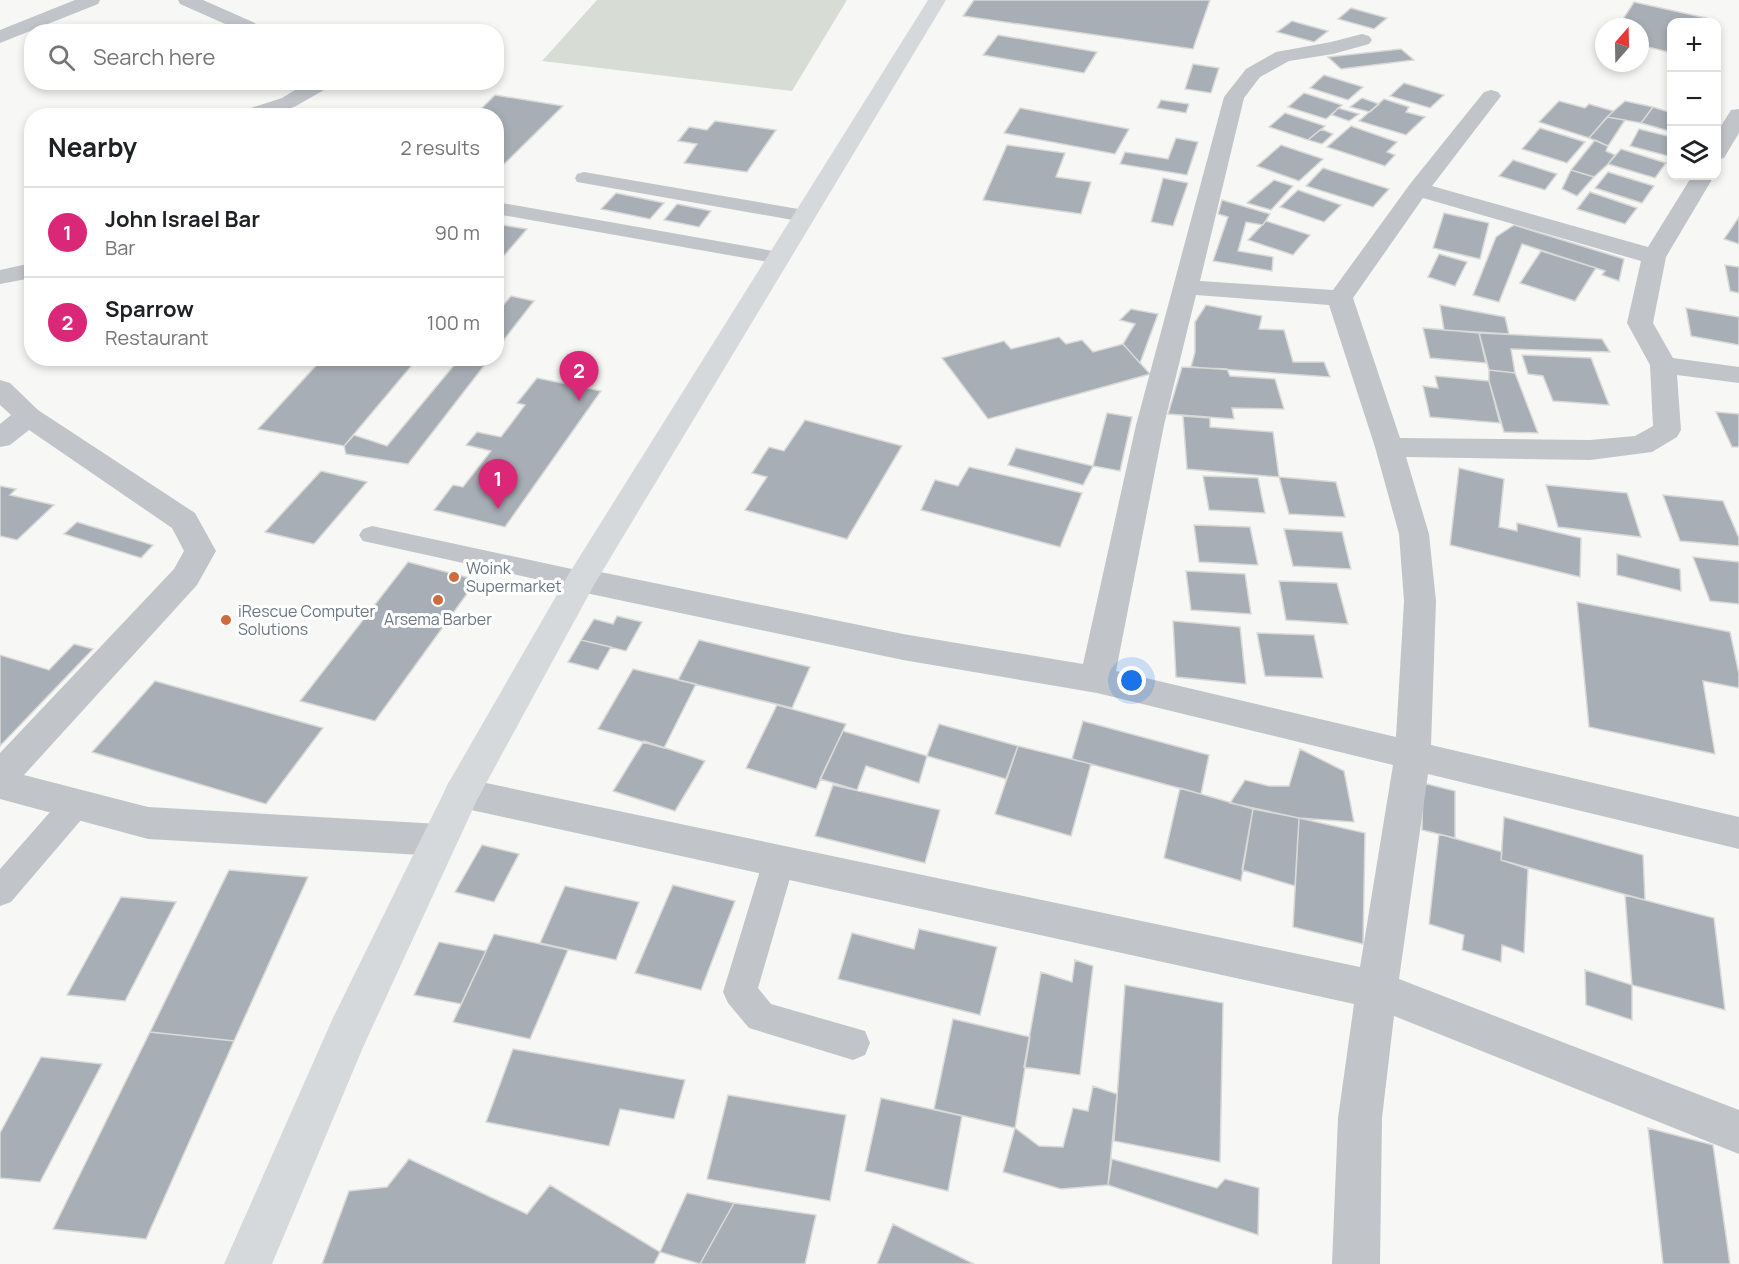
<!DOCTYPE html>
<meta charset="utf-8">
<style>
:root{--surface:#fff;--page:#f6f6f6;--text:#202124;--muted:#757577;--line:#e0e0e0;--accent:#db2777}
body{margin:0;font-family:Manrope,sans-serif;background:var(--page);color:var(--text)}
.controls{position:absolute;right:18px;top:18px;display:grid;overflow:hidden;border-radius:12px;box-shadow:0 3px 9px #0003}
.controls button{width:54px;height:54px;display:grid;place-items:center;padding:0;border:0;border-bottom:2px solid var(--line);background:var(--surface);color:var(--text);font:30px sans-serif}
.compass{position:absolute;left:1595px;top:18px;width:54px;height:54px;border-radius:50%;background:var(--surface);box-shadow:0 3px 9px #0003;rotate:20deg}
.you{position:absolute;left:1132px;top:681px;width:21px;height:21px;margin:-15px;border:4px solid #fff;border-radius:50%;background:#1a73e8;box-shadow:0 0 0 9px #1a73e833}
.badge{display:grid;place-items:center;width:39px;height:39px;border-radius:50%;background:var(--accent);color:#fff;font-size:20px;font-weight:700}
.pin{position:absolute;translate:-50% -50px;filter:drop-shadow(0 2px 3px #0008)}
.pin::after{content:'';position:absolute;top:32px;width:21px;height:18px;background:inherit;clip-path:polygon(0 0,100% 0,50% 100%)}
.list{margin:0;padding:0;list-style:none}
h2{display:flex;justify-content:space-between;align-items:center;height:78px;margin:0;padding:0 24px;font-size:26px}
h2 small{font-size:20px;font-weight:400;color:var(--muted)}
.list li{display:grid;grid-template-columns:39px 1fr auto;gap:18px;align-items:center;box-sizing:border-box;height:90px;padding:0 24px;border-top:2px solid var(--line)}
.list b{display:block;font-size:22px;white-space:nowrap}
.list p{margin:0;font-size:20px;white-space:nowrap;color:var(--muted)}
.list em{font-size:20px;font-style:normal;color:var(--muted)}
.icon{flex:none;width:33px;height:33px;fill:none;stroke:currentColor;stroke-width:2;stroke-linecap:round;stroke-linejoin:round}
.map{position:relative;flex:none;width:1739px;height:1264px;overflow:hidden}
.search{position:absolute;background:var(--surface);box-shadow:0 3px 9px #0003;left:24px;top:24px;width:480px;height:66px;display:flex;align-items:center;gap:15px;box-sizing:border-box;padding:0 21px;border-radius:24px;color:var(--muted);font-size:22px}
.panel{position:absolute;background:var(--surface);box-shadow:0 3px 9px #0003;left:24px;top:108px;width:480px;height:258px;border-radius:24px}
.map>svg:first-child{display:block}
.green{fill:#d7dcd5}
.building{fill:#a8aeb5;stroke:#d9d9d8;stroke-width:1.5}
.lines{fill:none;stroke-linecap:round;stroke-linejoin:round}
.service{fill:#c1c4c8;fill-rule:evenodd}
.minor{fill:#c1c4c8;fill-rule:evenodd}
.secondary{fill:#d5d9dc;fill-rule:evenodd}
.poi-dot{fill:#cf6c3e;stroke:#fff;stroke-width:2}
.labels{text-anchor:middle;stroke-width:6;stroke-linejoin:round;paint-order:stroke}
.poi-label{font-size:16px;fill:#6a7683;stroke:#fff;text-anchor:start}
</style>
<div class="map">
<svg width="1739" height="1264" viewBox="0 0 1739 1264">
<rect width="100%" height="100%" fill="#f7f8f5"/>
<path class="green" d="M597,0H847L792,91L542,61Z"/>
<path class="building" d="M974,0H1210L1193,49L963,16Z
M1634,2L1706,18L1703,22H1672V53L1640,45V27H1618Z
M1351,8L1387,18L1374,29L1338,19Z
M1292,21L1328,31L1314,42L1277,32Z
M998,35L1097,52L1084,73L983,55Z
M1401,49L1414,60L1341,69L1328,57Z
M1193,64L1219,68L1211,93L1185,89Z
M1324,75L1363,87L1348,100L1310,88Z
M1404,83L1444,95L1430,108L1390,96Z
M1304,93L1342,105L1326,119L1288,107Z
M495,95L563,106L496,172V116H474Z
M1362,98L1379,104L1370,112L1350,107Z
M1384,99L1409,107L1406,112L1425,117L1406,135L1359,121Z
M1161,100L1189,104L1186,113L1157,108Z
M1559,101L1585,108L1589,104L1613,111L1589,138L1539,122Z
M1625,101L1653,107L1641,123L1607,117Z
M1653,107L1672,113V132L1641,123Z
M1020,108L1129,129L1115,154L1004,133Z
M1338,108L1359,114L1349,121L1332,115Z
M1285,113L1325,126L1308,140L1269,127Z
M1607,117L1625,120L1608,146L1589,138Z
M715,121L776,130L747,172L684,163L697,144L678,141L689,127L707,130Z
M1351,126L1397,142L1387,152L1395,155L1385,166L1327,147Z
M1540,128L1585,142L1567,163L1522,149Z
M1321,129L1333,134L1322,144L1308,140Z
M1639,129L1672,137V150L1668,156L1630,146Z
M1176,138L1198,142L1187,175L1120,164L1125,152L1168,159Z
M1595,140L1608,146L1606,151L1615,155L1608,164L1594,177L1571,170Z
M1007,145L1065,153L1056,177L1091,182L1081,214L983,200Z
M1281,145L1323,159L1299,181L1257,166Z
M1621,149L1666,163L1655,178L1608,164Z
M1513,160L1557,174L1545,190L1499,176Z
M1323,168L1389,189L1373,207L1306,186Z
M1571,170L1594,177L1577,196L1562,189Z
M1608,172L1654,186L1642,203L1595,188Z
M1163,178L1188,183L1173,226L1151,222Z
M1274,180L1293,186L1271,210L1247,203Z
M1298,190L1341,205L1324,222L1280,207Z
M1590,192L1637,208L1625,224L1577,209Z
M616,193L664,203L650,219L601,209Z
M1222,200L1270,214L1263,225L1246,222L1238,251L1273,257L1272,271L1213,261L1228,217L1218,214Z
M677,204L711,211L699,227L664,220Z
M1444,213L1489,223L1480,259L1433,248Z
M1739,217V244L1724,239Z
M1266,221L1310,235L1293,255L1248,240Z
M496,224L527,229L496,265Z
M1514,225L1624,259L1619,281L1602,275L1605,271L1522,244L1499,302L1473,295L1496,237Z
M1541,251L1596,268L1575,301L1520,283Z
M1439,254L1467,262L1455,286L1428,277Z
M1725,265L1739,267V293L1730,291Z
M511,296L534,301L496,350V314Z
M1206,305L1262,316L1259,329L1284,330L1293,362H1324L1330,377L1191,367L1195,352V322Z
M1440,305L1505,317L1509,334L1444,330Z
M1686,308L1739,317V345L1691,336Z
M1131,309L1158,314L1140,363L1123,344L1135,324L1120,320Z
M1423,328L1479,333L1486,363L1430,358Z
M1479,333L1602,339L1610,352L1511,349L1515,373L1489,370Z
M1059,337L1066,344L1082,340L1093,352L1123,344L1150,374L988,419L942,358L1004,341L1011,349Z
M1522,355L1591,358L1609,405L1553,401L1543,376L1528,374Z
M323,358H418L344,446L258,429Z
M460,358H490L408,464L346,454L344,446L354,435L387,446Z
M1182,367L1227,369L1230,376L1275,379L1284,409L1232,408L1234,419L1168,414Z
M1489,370L1515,373L1538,433L1504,432L1489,381Z
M1435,376L1489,381L1500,423L1430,417L1423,386L1438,388Z
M537,378L601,391L505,527L434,510L453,485L463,487L491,451L466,445L477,432L501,437L525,405L517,403Z
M1716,412L1739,414V447H1732Z
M1107,413L1132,417L1120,471L1093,466Z
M1183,416L1210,418V427L1273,432L1279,477L1187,469Z
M805,420L902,446L847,539L745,510L767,477L752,473L769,447L784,451Z
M1016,448L1093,466L1083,485L1008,465Z
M969,467L1082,493L1060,547L921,510L935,480L958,486Z
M1459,468L1504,479L1499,527L1517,531V523L1581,538L1580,577L1450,545Z
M321,471L367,482L314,544L265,532Z
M1203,476L1258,478L1265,513L1209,510Z
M1279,477L1336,482L1345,517L1289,514Z
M1546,485L1627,493L1641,537L1558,527Z
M0,486L16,489L10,495L54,505L17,540L0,536Z
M1663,495L1723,501L1739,538V546L1680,541Z
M77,522L153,545L141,558L64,534Z
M1194,525L1250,527L1258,565L1199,562Z
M1284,529L1342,532L1351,569L1293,566Z
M1617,554L1680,569L1681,591L1617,575Z
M1693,557L1739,562V604L1710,601Z
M408,562L477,580L375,721L300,701Z
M1186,571L1245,574L1251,614L1191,610Z
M1279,581L1337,583L1348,624L1286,620Z
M1577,602L1730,632L1739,674V688L1703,681L1715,754L1589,727Z
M617,616L642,622L626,651L581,640L594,619L613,624Z
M1173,621L1240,627L1246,684L1176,677Z
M1257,633L1314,635L1323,678L1265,676Z
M581,640L611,647L598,670L568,662Z
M699,640L810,667L792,708L678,680Z
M74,644L93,649L0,746V655L49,670Z
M633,669L696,684L664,748L598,729Z
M155,681L323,728L266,804L92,752Z
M777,705L846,724L816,789L746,768Z
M1083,721L1209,755L1201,794L1072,759Z
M939,724L1018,746L1006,779L927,756Z
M843,731L927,756L919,783L866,766L857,790L820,779Z
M644,741L705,761L675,811L613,791Z
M1018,746L1091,764L1071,836L995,814Z
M1300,749L1344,771L1354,822L1299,818L1230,803L1245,780L1269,786H1289Z
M1423,783L1455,791V838L1422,830Z
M833,785L940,810L925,863L815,836Z
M1180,788L1253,809L1241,881L1164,858Z
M1253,809L1299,818L1295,886L1242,870Z
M1504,817L1643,855L1645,900L1501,860Z
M1299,818L1365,833L1363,944L1293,927Z
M1439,834L1502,852L1501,860L1528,869L1524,953L1502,945L1501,962L1462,950L1464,935L1429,924Z
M482,845L519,854L494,902L455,892Z
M229,870L308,877L234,1041L150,1032Z
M673,885L735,901L701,990L635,973Z
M565,886L639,902L616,960L540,943Z
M1625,895L1714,918L1725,1010L1632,985Z
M121,897L176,902L125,1001L67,995Z
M919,929L997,947L980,1015L838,979L852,933L914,949Z
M494,934L568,950L530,1039L453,1022Z
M439,942L486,951L461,1004L414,995Z
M1075,960L1093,966L1080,1075L1024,1067L1041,972L1072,982Z
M1585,970L1632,985V1020L1586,1005Z
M1125,985L1223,1003L1220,1162L1114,1141Z
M953,1019L1030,1037L1015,1128L934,1109Z
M150,1032L234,1041L146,1239L53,1229Z
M513,1049L685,1080L674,1119L620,1109L609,1146L486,1122Z
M41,1057L102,1064L40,1182L0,1178V1133Z
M1093,1086L1117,1094L1108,1185L1061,1189L1003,1172L1015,1128L1039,1146L1063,1147L1073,1108L1088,1111Z
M728,1095L846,1115L830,1201L707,1179Z
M881,1098L962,1116L948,1191L865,1171Z
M1648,1128L1713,1145L1730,1264H1663Z
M409,1159L527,1214L550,1185L660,1252L654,1264H322L349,1191L387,1187Z
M1112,1159L1217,1188L1225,1179L1259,1188L1258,1235L1108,1185Z
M687,1193L734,1203L700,1264L660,1252Z
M734,1203L816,1215L805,1264H700Z
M893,1224L974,1264H877Z"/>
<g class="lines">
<path class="service" d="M584,172L804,210L811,212L814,216L811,220L804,222L577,182L575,178L577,174Z
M496,202L779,252L786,254L789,258L786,262L779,264L496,214Z
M372,526L581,571L590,573L594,580L590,587L581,589L363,541L359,535L363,529Z
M76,791L87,795L91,804L87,813L11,902L0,906V869L65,795Z
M779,847L790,851L795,861L758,988L771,1004L865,1031L870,1043L865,1055L853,1060L749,1028L728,1003L723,992L763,861L768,851Z"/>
<path class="minor" d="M75,0H100L98,4L0,43V30Z
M178,0H203L255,23L258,27L253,32L241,31L180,4Z
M1362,34L1369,36L1372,40L1369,44L1333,54L1289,61L1260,77L1244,98L1200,281L1333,290L1410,184L1484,92L1491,90L1498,92L1501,96L1432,186L1648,247L1692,176H1714L1666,257L1653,323L1673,358L1739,367V383L1677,375L1681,430L1677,437L1652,452L1590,460L1406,457L1429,534L1436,601L1431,745L1739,817V849L1428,774L1399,979L1739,1110V1154L1394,1016L1382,1118L1380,1264H1332L1338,1118L1354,1004L462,808L449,804L444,793L449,782L462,778L1360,967L1393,765L1097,693L903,660L581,592L570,588L565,580L570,572L581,568L903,634L1083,664L1136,425L1224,97L1246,69L1276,52L1331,42ZM1423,198L1641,261L1627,323L1650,365L1653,426L1635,436L1590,440L1400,438L1353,298ZM1196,295L1329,305L1375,447L1399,534L1404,601L1396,737L1116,671L1164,425Z
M308,82H334L331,86L296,106L271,116H239L241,111L282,98Z
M1739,109V133L1724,158L1716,160V134L1731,110Z
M32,263V278L0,284V270Z
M0,380L10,383L38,410L195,513L216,551L197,585L24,775L148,807L439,824L452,829L458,840L452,851L439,856L148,839L0,799V753L174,569L184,551L172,528L29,430L10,445L0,447V424L11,415L0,405Z"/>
<path class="secondary" d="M928,0H946L594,585L477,800L364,1045L272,1264H224L332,1020L449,782L570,572Z"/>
</g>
<g class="poi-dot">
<circle cx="454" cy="577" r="6"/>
<circle cx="438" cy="600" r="6"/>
<circle cx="226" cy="620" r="6"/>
</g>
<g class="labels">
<g class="poi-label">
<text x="466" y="574">Woink<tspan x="466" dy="18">Supermarket</tspan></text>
<text x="238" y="617">iRescue Computer<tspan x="238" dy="18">Solutions</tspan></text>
<text x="438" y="625" text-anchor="middle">Arsema Barber</text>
</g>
</g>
</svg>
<div class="controls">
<button>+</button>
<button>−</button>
<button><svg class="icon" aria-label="layers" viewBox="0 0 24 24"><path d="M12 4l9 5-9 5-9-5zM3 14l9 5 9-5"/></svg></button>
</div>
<svg class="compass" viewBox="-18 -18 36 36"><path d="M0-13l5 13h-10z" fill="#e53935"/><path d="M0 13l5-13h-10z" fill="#757577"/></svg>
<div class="you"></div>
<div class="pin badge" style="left:498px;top:509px">1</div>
<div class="pin badge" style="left:579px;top:401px">2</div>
<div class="search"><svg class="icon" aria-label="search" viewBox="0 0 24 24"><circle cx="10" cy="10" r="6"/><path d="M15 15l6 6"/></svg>Search here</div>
<section class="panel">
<h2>Nearby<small>2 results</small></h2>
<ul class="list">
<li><span class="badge">1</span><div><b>John Israel Bar</b><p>Bar</p></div><em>90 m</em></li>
<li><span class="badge">2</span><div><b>Sparrow</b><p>Restaurant</p></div><em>100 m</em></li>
</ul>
</section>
</div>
